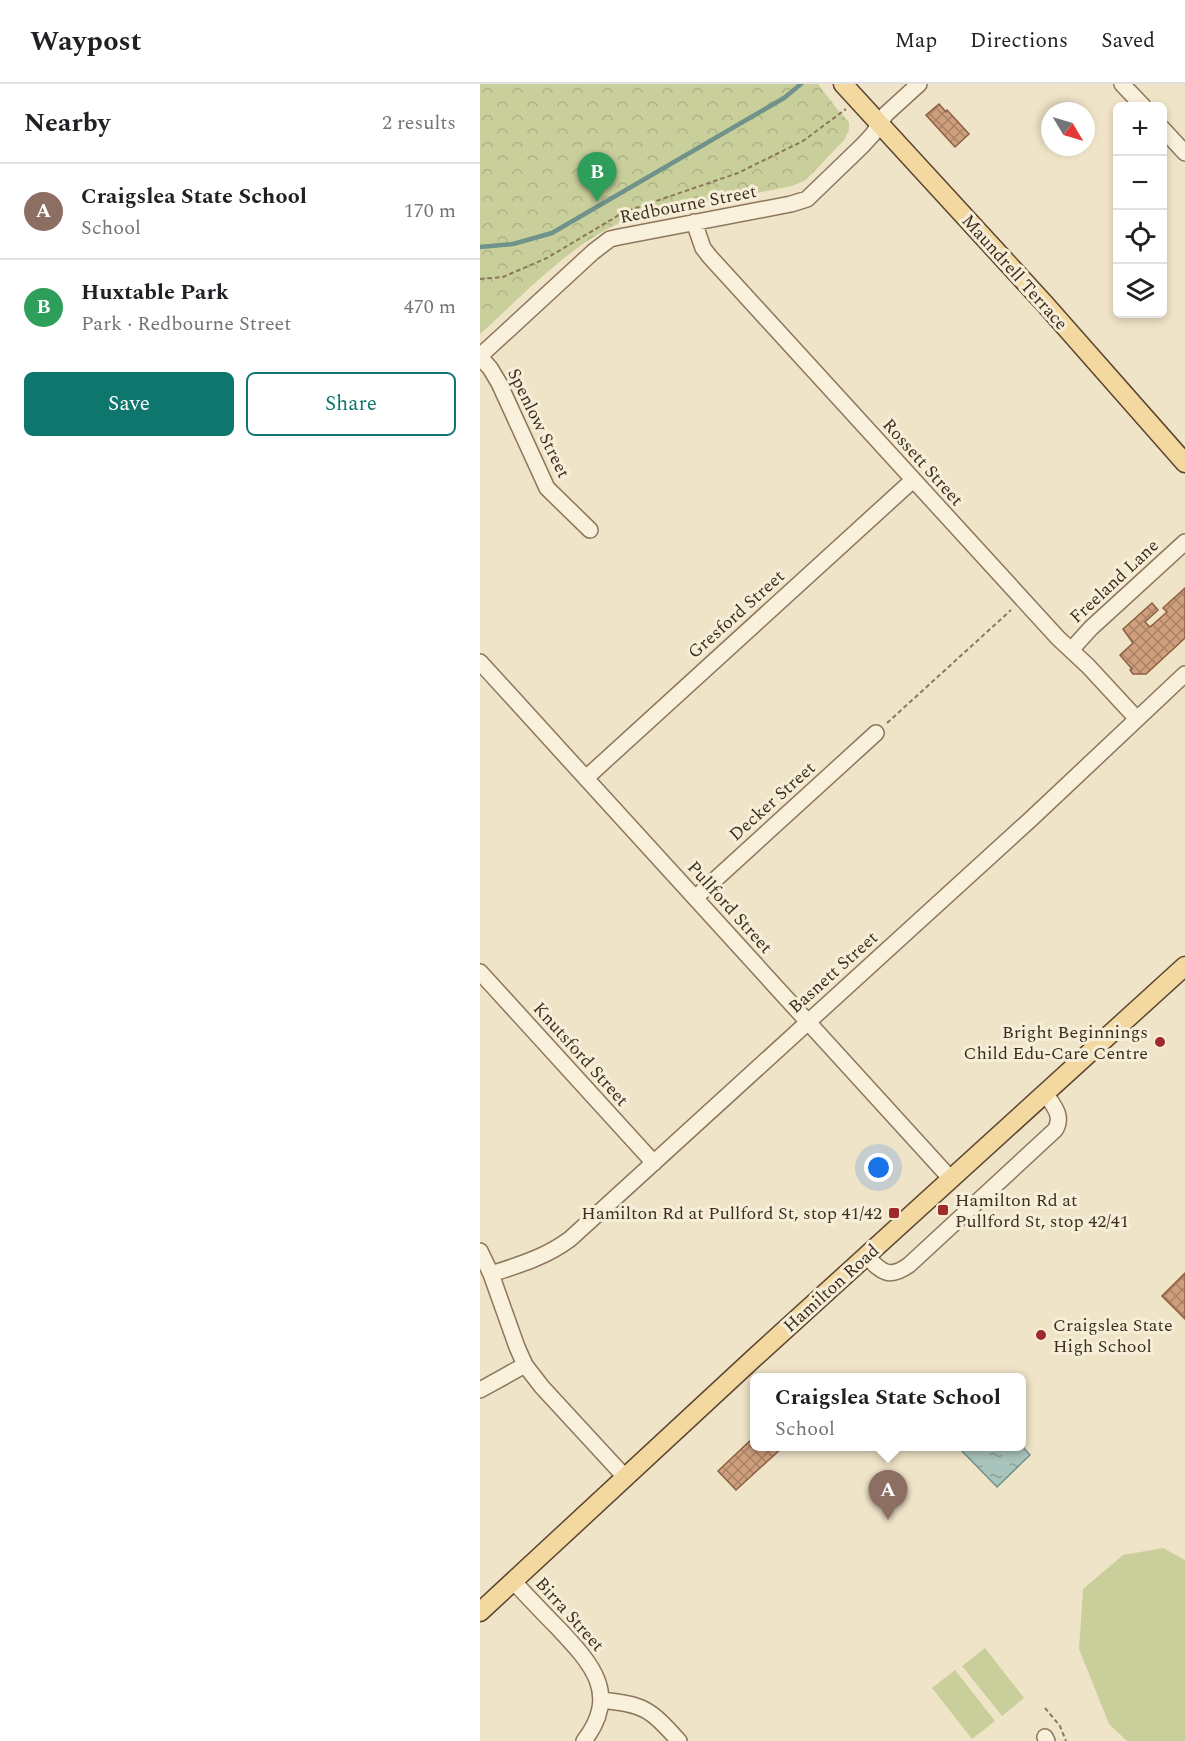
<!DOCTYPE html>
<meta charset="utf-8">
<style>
:root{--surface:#fff;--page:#f2f2f2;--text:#202124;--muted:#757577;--line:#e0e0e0;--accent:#0f766e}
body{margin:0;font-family:Spectral,serif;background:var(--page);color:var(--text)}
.controls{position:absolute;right:18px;top:18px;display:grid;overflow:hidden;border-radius:9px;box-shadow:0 3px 9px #0003}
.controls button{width:54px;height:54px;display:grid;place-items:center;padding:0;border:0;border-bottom:2px solid var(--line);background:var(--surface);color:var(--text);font:30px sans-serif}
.compass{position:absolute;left:561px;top:18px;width:54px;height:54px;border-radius:50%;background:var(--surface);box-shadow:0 3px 9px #0003;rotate:128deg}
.you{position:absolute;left:399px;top:1084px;width:21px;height:21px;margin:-15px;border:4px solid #fff;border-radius:50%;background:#1a73e8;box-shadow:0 0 0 9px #1a73e833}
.badge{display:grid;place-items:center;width:39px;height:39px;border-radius:50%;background:var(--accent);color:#fff;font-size:20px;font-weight:700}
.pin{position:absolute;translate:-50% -50px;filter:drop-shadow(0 2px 3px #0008)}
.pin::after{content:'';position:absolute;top:32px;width:21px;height:18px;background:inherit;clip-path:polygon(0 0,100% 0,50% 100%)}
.popup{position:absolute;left:270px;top:1289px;width:276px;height:78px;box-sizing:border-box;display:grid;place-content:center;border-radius:9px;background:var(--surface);filter:drop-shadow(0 2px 4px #0005);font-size:20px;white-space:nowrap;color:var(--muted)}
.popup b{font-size:22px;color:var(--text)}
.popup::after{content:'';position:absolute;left:50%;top:100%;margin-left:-12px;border:12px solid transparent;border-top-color:var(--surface)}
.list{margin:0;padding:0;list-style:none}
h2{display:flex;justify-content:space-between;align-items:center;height:78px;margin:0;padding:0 24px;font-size:26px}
h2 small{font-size:20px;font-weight:400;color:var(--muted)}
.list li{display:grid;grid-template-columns:39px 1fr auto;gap:18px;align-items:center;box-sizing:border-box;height:96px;padding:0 24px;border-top:2px solid var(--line)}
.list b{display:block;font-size:22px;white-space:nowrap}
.list p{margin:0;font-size:20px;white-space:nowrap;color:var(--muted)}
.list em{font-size:20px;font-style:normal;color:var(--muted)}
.actions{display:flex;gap:12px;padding:18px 24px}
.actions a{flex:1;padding:14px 0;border:2px solid var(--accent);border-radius:9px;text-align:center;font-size:21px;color:var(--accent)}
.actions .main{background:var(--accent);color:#fff}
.icon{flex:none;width:33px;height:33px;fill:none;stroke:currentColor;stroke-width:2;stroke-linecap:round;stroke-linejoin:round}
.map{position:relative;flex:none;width:705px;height:1657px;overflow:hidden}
header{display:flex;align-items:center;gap:36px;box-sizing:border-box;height:84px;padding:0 30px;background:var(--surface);border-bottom:2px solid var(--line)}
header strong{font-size:28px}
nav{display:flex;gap:33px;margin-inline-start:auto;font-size:21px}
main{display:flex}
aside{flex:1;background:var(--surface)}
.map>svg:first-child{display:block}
.green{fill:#c9cf9b}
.forest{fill:url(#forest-crowns)}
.water{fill:url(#water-ripples);stroke:#6f938a;stroke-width:1.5}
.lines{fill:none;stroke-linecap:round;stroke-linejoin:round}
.stream{stroke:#6f938a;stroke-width:4.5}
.building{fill:url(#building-cross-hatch);stroke:#8d5f41;stroke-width:1.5}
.minor-casing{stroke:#8d765c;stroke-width:18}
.major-casing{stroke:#5b4430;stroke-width:21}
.path{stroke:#8d765c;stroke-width:2;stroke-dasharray:4.5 3;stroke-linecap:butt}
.minor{stroke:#faf1dc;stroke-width:15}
.major{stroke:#f3d9a0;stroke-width:18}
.poi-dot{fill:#9e2a2b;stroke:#f7eed8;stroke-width:2}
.labels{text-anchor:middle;stroke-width:6;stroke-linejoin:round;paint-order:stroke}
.street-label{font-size:18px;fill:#3d2e20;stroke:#f7eed8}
.poi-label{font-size:18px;fill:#3d2e20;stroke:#f7eed8;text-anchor:end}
</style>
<header>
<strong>Waypost</strong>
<nav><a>Map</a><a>Directions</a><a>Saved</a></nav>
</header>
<main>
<aside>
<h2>Nearby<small>2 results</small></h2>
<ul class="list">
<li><span class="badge" style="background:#8d6e63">A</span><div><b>Craigslea State School</b><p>School</p></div><em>170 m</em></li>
<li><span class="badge" style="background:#2e9e5b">B</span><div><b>Huxtable Park</b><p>Park · Redbourne Street</p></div><em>470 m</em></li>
</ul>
<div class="actions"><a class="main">Save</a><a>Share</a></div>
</aside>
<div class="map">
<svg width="705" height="1657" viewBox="0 0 705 1657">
<defs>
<pattern id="forest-crowns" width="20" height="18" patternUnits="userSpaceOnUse" patternTransform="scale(1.5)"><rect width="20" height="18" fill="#c9cf9b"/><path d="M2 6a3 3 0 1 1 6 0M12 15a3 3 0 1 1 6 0" fill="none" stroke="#aeb285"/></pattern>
<pattern id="water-ripples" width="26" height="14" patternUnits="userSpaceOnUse" patternTransform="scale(1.5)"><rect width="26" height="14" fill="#a9c4bc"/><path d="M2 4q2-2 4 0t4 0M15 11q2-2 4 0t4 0" fill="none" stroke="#8ba098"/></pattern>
<pattern id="building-cross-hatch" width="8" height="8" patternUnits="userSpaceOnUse" patternTransform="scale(1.5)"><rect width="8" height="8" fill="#cf9f7d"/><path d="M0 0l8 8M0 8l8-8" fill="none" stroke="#a98266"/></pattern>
</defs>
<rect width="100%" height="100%" fill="#f0e4c8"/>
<path class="green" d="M683,1464L705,1476V1657H647L629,1640L599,1565L603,1505L643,1471Z
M505,1564L544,1614L522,1632L482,1582Z
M475,1586L515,1637L492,1655L452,1604Z"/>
<path class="forest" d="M0,0H338L358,26L369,38V46L364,56L326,96L312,102L155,133C97,152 45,210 0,250Z"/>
<path class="water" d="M482,1363L542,1362L550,1371L517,1403L480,1365Z"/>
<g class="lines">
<path class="stream" d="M0,163L33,160L72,149L304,14L321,0"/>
</g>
<path class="building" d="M459,20L466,28L467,26L489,50L475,63L446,31Z
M705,504V554L666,590H653L650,586L652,585L640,571L653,559L643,545L672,519L678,526L665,538L670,543L687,528L683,524Z
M705,1189V1235L682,1212Z
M274,1353V1362H304L256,1406L238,1387Z"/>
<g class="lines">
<defs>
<path id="minor" d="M642,0L663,22
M682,44L705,69
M214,138L223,164L230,173L578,554L608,582L657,635
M0,272L113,168L130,155L139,153L311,120L327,115L383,61L393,50L406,30L439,0
M0,273L10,284L19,299L67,404L110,446
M591,566L611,544L705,458
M0,578L471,1095
M106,694L433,396
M215,814L396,649
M0,888L174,1079
M0,1167L11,1190L37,1263L45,1281L62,1303L145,1393
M386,1172C401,1187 408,1196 429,1181L575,1046C584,1032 573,1021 565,1009
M11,1190C39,1181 66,1173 90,1155L552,734L705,590
M0,1306L45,1281
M33,1497C48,1513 63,1529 78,1544C112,1580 140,1610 104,1657
M121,1616C165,1621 169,1624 199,1657
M565,1653L567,1657"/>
<path id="major" d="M363,0L564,219L705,379
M0,1528L274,1274L705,882"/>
</defs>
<use href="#minor" class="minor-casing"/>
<use href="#major" class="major-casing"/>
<path class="path" d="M0,195L23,193L67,174L144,128L258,89L323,57L366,25
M407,639L531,526
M565,1624L580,1642L586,1657"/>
<use href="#minor" class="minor"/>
<use href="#major" class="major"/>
</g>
<g class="poi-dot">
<circle cx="680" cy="958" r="6"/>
<rect x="457" y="1120" width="12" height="12" rx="3"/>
<rect x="408" y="1123" width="12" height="12" rx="3"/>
<circle cx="561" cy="1251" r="6"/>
</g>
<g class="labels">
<g class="street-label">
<text transform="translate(208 120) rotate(-11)" y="6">Redbourne Street</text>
<text transform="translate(535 188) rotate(48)" y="6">Maundrell Terrace</text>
<text transform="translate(59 339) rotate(64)" y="6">Spenlow Street</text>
<text transform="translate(443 378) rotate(48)" y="6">Rossett Street</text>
<text transform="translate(634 497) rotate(-43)" y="6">Freeland Lane</text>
<text transform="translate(256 530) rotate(-42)" y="6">Gresford Street</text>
<text transform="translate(292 717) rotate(-42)" y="6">Decker Street</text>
<text transform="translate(250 823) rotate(48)" y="6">Pullford Street</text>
<text transform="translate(353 888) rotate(-42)" y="6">Basnett Street</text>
<text transform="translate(101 970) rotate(48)" y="6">Knutsford Street</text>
<text transform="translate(351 1204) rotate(-42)" y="6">Hamilton Road</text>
<text transform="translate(90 1530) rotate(48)" y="6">Birra Street</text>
</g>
<g class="poi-label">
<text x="668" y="954">Bright Beginnings<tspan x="668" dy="21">Child Edu-Care Centre</tspan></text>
<text x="475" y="1122" text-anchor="start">Hamilton Rd at<tspan x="475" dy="21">Pullford St, stop 42/41</tspan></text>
<text x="402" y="1135">Hamilton Rd at Pullford St, stop 41/42</text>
<text x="573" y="1247" text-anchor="start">Craigslea State<tspan x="573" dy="21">High School</tspan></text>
</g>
</g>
</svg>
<div class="controls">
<button>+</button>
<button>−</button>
<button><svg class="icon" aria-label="locate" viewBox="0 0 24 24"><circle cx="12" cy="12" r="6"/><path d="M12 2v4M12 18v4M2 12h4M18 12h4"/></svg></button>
<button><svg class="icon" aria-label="layers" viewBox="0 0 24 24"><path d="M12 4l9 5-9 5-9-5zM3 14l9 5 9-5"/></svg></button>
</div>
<svg class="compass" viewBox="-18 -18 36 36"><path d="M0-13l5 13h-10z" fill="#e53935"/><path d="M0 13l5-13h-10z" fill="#757577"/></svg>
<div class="you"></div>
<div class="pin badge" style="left:408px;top:1436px;background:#8d6e63">A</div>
<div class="popup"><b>Craigslea State School</b>School</div>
<div class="pin badge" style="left:117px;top:118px;background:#2e9e5b">B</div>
</div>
</main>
